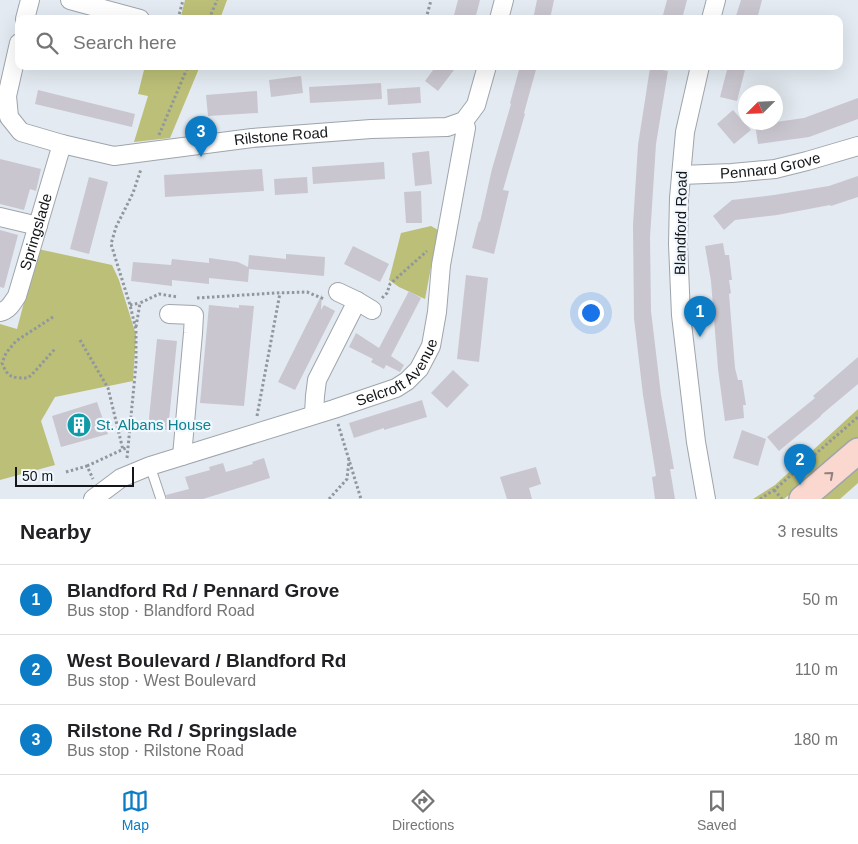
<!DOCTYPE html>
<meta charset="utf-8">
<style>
:root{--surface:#fff;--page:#f6f6f6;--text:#202124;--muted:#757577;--line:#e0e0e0;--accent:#0c7cc6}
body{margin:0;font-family:Helvetica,sans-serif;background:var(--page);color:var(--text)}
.compass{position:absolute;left:738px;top:85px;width:45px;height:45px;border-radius:50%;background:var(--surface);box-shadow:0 5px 20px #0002;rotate:246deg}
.scale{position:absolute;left:15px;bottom:12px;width:119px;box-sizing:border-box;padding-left:5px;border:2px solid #141619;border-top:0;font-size:14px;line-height:18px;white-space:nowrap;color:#141619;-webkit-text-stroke:4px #f0f7fe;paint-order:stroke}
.you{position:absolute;left:590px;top:312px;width:18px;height:18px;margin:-12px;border:4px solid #fff;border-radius:50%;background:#1a73e8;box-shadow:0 0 0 8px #1a73e833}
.badge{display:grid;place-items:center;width:32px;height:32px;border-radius:50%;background:var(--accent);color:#fff;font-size:16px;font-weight:700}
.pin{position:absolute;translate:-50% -41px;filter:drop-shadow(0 1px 2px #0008)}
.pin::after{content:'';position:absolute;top:26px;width:18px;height:15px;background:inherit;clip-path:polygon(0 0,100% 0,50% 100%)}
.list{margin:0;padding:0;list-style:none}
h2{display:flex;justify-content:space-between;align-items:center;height:65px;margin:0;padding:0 20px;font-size:21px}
h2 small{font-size:16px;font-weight:400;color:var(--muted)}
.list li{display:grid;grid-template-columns:32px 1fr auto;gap:15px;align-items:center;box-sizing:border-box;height:70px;padding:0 20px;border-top:1px solid var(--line)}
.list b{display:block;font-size:19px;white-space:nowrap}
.list p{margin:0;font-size:16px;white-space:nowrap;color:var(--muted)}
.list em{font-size:16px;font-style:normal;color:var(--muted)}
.icon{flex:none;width:28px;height:28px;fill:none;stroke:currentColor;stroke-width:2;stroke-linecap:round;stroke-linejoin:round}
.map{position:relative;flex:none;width:858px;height:499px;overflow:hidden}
.search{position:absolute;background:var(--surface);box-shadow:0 5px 20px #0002;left:15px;right:15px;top:15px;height:55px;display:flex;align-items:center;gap:12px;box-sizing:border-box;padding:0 18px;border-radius:10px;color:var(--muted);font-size:19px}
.sheet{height:275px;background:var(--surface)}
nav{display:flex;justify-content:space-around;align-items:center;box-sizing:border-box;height:70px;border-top:1px solid var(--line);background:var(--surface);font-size:14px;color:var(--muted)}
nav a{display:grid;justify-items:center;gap:2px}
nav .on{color:var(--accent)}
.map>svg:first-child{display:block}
.green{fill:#bbbf77}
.building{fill:#c9c6cf}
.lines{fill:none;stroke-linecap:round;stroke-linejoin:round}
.service-casing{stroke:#9fa5ac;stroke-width:11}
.minor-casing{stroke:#9fa5ac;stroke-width:20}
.secondary-casing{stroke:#9fa5ac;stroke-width:28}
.path{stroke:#92979d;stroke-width:3;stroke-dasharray:2.5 2.5;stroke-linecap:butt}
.service{stroke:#fff;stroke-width:9}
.minor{stroke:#fff;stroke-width:18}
.secondary{stroke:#fad8d0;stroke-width:25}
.oneway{stroke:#92817e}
.labels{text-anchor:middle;stroke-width:4.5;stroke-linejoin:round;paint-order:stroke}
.street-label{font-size:15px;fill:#141619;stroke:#f0f7fe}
.culture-label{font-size:15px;fill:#0d838f;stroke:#f0f7fe;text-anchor:start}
</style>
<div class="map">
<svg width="858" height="499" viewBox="0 0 858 499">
<rect width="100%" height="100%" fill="#e3eaf1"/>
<path class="green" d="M185,0H227L220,19H186L181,16Z
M145,66H200L170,138L134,142L148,96L138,94Z
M431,226L438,230L425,299L399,287L389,280L401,233Z
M38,249L112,265L119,280L136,335L133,381L55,397L41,421L55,465L0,480V324L17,329Z
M858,409V438L784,499H753L775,485Z
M858,461V483L840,499H814Z"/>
<path class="building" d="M458,0H480L475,19H453Z
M537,0H554L550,19H533Z
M667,0H687L682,19H662Z
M741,0H762L757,19H735Z
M436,66H457L438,91L425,81Z
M520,66H537L524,113L525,114L503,190L509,191L494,254L472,248L479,221L480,222L492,169L511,104L510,103Z
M728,66H746L737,101L720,97Z
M650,68L668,71L656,144L650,237L651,311L661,395L674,469H670L675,499H655L652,477L656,476L643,395L634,318L633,225L638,145Z
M301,76L303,93L271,97L269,80Z
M381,83L382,99L310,103L309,87Z
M420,87L421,103L388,105L387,89Z
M38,90L135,114L132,127L35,104Z
M257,91L258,113L208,116L206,95Z
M858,98V119L809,137L758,144L755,124L776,122L804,118Z
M733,110L751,130L734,144L717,124Z
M429,151L432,184L415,186L412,153Z
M0,159L41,169L36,191L30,189L24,210L0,204Z
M384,162L385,179L313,184L312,167Z
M262,169L264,191L165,197L164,175Z
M858,176V197L831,206L830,205L777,215L735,220L724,230L713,216L732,200L774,195L829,186Z
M89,177L108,182L89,254L70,249Z
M307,177L308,193L275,195L274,179Z
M421,191L422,223H406L404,192Z
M0,230L18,235L4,288L0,287Z
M723,243L725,255H729L732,280H729L731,293L729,294L735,368L738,380H742L746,405H743L744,418L725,421L718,369L711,281L705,246Z
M353,246L389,264L380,282L344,264Z
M286,254L325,257L324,276L249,269L248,282L209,278V284L172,280V286L131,281L133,262L171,265L172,259L209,263V258L238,262L248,267L249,255L286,259Z
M466,275L488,278L479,362L457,359Z
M409,291L421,298L391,356L404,365L400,372L386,365L384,369L371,362L373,359L349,347L356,333L379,348Z
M322,294L321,310L324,305L335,311L295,390L278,382Z
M209,305L239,308V305L254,306L244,406L200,403Z
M157,339L177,341L168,430L148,428Z
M858,357V384L821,415V416L779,451L767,437L815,398L813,396Z
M453,370L469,385L447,408L431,393Z
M422,400L427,417L384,430V428L354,438L349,423Z
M97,402L108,434L61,447L52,416Z
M742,430L766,439L758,466L733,458Z
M264,458L270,478L203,499H167L166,495L189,489L185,477L210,470L209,467L223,463L226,472L253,464L252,462Z
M536,467L541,484L529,488L532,499H507L500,477Z"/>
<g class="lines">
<defs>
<path id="service" d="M150,466L161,499"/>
<g id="minor">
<path d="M70,0L140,19"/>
<path d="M25,19L30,0"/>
<path d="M499,19L504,0"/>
<path d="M711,19L716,0"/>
<path id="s1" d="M19,43L7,96L9,117L21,132L62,144L114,156L252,138L371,129L447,127L464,121L476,105L487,66"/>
<path d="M700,66L685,132L679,198L678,244L681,315L696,442L706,499"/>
<path id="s2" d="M681,175L732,173L775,169L807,161L858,146"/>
<path d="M0,217L38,226"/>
<path d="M338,292L357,301L372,310"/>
<path id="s3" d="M0,312C9,310 12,303 17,296L62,144"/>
<path d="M169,314L194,315L193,333L182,456"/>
<path d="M314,414L315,396L317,380L357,301"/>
<path id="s4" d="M93,499L121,478L150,466L334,409L396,388L407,381L419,369L431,346L437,312L441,265L466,128L464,121"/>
</g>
<path id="secondary" d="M802,499L858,451"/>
</defs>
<use href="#service" class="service-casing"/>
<use href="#minor" class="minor-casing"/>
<use href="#secondary" class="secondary-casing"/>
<path class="path" d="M178,19L183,0
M209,19L217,0
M426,19L431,0
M159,135L188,66
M197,298L275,293L307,292L324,299
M382,298L387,293L390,284L427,251
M130,305L140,303
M53,317L16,341L6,353L2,363C8,378 12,378 28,378C38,369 46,358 56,348
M136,327L140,303L159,294L178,297
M80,340L108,388L123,450
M257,416L280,293
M338,424L361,499
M127,458L136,364V330L130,305L111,244L116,227L133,193L141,169
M87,466L128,447
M66,472L87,466L93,479
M774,490L782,499
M329,499L347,479L349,460
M760,499L774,490L858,417"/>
<use href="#service" class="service"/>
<use href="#minor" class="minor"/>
<use href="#secondary" class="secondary"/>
</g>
<defs><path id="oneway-chevron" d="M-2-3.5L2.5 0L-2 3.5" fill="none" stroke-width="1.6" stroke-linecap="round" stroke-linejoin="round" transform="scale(1.25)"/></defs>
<use class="oneway" href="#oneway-chevron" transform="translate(830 475) rotate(-41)"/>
<defs>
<symbol id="building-disc" viewBox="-11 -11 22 22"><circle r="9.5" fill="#0f9aa8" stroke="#f0f7fe"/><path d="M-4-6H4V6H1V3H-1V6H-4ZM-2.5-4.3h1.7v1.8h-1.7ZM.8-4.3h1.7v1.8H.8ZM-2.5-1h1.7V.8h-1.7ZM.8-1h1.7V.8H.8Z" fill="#fff"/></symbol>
</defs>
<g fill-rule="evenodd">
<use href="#building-disc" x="65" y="411" width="28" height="28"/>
</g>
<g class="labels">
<g class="street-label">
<text dy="5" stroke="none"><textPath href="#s1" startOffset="359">Rilstone Road</textPath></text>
<text dy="5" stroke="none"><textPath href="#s2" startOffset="90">Pennard Grove</textPath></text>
<text transform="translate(681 223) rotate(-89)" y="5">Blandford Road</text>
<text dy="5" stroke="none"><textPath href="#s3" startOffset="91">Springslade</textPath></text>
<text dy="5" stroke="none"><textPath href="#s4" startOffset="335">Selcroft Avenue</textPath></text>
</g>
<g class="culture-label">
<text x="96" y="430">St. Albans House</text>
</g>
</g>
</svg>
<svg class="compass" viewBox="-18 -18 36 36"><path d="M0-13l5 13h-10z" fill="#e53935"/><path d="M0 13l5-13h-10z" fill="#757577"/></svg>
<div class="scale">50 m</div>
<div class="you"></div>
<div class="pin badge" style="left:700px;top:337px">1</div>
<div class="pin badge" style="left:800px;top:485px">2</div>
<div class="pin badge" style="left:201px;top:157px">3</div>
<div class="search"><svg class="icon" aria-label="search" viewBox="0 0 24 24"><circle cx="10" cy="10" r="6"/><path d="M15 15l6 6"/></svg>Search here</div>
</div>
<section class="sheet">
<h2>Nearby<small>3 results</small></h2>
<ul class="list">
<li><span class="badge">1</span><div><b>Blandford Rd / Pennard Grove</b><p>Bus stop · Blandford Road</p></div><em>50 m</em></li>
<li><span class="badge">2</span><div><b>West Boulevard / Blandford Rd</b><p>Bus stop · West Boulevard</p></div><em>110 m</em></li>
<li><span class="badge">3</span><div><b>Rilstone Rd / Springslade</b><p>Bus stop · Rilstone Road</p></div><em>180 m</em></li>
</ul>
</section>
<nav>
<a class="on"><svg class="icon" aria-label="map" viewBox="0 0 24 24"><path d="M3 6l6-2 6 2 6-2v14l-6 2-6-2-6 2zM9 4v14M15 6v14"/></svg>Map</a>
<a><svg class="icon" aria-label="directions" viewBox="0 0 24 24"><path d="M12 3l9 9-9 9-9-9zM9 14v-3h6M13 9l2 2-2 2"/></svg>Directions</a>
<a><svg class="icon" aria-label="saved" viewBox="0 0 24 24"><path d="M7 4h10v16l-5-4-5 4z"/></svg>Saved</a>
</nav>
